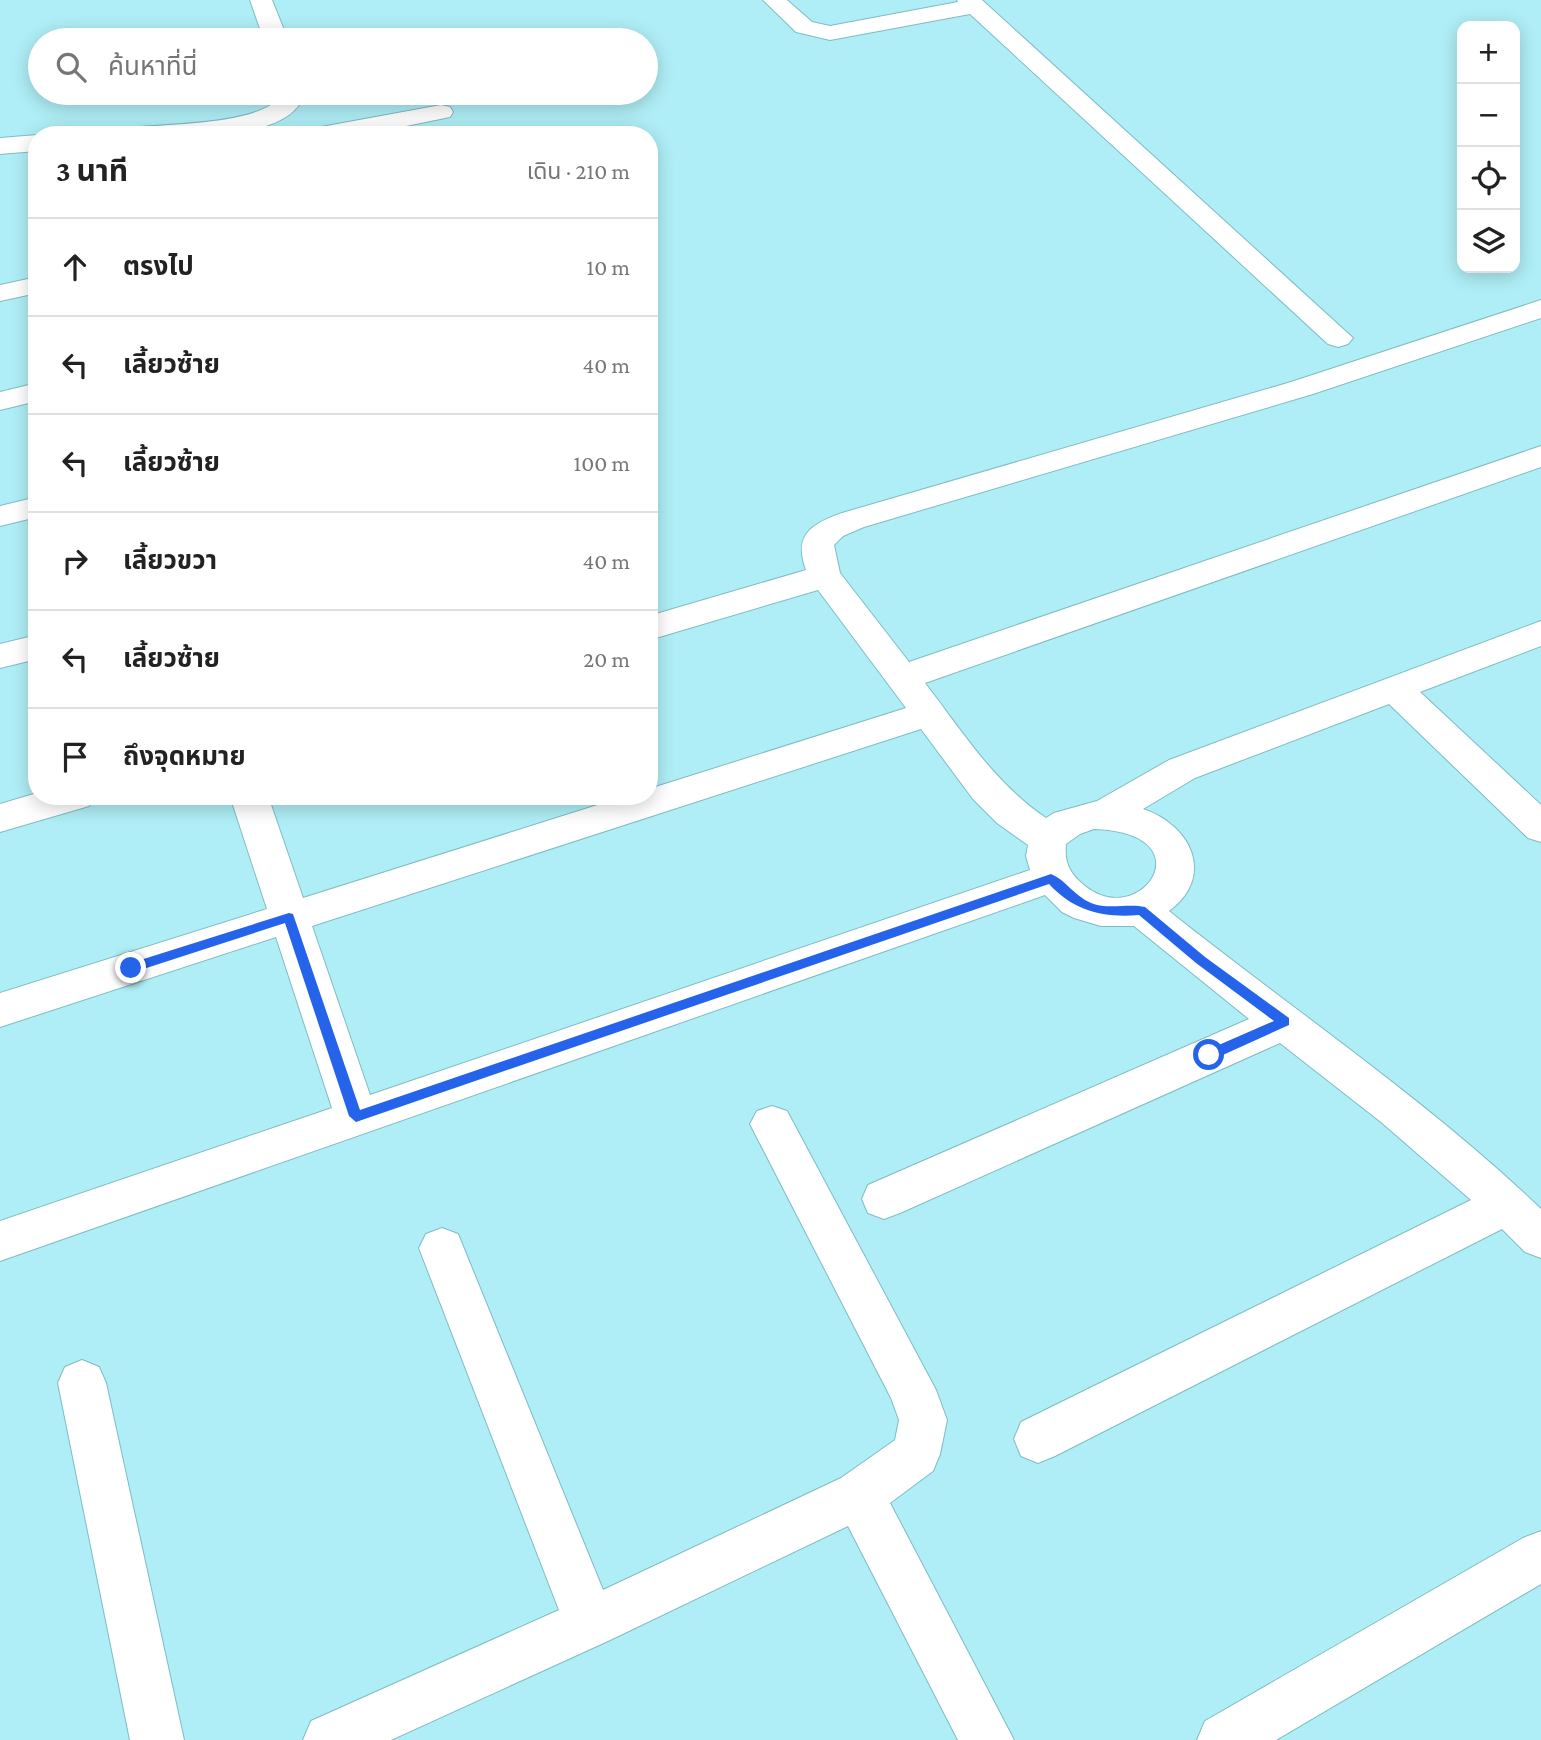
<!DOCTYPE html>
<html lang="th">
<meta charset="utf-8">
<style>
:root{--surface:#fff;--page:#f6f6f6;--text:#222;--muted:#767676;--line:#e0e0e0}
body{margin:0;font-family:"Crimson Pro","Noto Sans Thai",serif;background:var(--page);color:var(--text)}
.controls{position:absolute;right:21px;top:21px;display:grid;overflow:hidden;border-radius:14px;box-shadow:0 4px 18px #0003}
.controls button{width:63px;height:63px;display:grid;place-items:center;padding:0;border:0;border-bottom:2px solid var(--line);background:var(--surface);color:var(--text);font:35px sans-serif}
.stop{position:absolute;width:21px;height:21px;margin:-16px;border:5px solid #2563eb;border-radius:50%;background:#fff}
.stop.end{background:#2563eb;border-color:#fff;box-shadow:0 2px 7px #0008}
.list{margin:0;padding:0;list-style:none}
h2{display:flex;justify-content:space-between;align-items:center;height:91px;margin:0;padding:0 28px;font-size:30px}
h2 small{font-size:23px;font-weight:400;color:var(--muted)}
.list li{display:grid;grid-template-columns:46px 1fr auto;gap:21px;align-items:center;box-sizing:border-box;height:98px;padding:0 28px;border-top:2px solid var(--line)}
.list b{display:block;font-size:26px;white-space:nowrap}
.list em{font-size:23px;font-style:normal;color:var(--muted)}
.icon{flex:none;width:38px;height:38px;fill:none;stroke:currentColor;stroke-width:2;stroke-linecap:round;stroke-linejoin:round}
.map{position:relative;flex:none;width:1541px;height:1740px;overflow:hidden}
.search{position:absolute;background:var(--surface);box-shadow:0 4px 18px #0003;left:28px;top:28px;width:630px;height:77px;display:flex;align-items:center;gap:18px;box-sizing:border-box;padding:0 24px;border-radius:38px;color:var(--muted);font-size:26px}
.panel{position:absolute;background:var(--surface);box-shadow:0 4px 18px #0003;left:28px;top:126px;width:630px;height:679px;border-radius:28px}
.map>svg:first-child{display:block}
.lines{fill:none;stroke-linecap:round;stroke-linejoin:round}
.minor-casing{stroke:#7fbcc4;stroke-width:2}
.minor{fill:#fff;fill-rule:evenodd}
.route{fill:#2563eb}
</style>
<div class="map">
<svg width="1541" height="1740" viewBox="0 0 1541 1740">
<rect width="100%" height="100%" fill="#afeef6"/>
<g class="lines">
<defs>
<path id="minor" d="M250,0H272L288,40H264Z
M763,0H787L812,22L830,26L958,2L957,0H982L1353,338L1348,344L1338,347L1328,344L970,14L830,40L796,32Z
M281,93H305C289,146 172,135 127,135L131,130L140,127C170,124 270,124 281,93Z
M441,105L450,107L453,112L450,117L362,135H308L312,130L321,127Z
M37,135V151L0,154V138Z
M37,277V293L0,301V285Z
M1541,300V318L1313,394L864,527L843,536L834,545L840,573L909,662L1541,446V467L925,683C962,731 995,784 1046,818L1054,813L1097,801L1169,760L1541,621V646L1420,692L1541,805V842L1528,838L1389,704L1195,778L1143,809C1191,825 1216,876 1169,911C1293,1010 1426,1099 1541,1209V1258L1525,1252L1502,1229L1055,1456L1038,1463L1021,1456L1014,1439L1021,1422L1471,1200L1381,1122L1280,1043L900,1213L884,1219L868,1213L862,1199L868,1185L1249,1019L1134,926H1101L1074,918L1062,912L1045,895L0,1261V1221L332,1108L276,937L0,1027V993L267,909L230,796H268L303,898L626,796H649V789L906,708L818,590L649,640V616L806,570C793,535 811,524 842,513L1291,382ZM921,729L973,799L997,823L1028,845L1026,856L1030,870L370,1095L312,926ZM1094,829C1208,833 1141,931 1085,886C1070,874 1064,863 1066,844L1080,834Z
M37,383V401L0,410V392Z
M37,497V517L0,526V506Z
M37,635V659L0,668V644Z
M37,793V796H94L89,806L0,832V804Z
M772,1106L787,1111L936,1390L947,1420L940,1454L933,1471L890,1503L1014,1740H958L848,1526L608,1641L391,1740H303L311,1721L559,1610L419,1248L426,1234L442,1228L458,1234L603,1590L841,1478L895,1440L899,1420L891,1398L750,1124L757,1111Z
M82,1360L99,1367L106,1383L184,1740H130L58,1383L65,1367Z
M1541,1531V1584L1276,1740H1197L1205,1721L1523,1538Z"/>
</defs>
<use href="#minor" class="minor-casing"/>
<use href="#minor" class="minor"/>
</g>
<path class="route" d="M1051,874C1066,880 1074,896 1091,903C1109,910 1128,903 1145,907L1205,957L1289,1018V1025L1214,1059H1205V1051L1274,1021L1196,963L1139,915C1103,918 1074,911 1049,884L356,1122L349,1116L285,923L131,973L125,968L131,963L289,913L293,914L360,1110Z"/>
</svg>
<div class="controls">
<button>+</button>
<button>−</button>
<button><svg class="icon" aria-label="locate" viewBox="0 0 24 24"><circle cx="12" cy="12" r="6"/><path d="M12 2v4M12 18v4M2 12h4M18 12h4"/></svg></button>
<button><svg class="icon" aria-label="layers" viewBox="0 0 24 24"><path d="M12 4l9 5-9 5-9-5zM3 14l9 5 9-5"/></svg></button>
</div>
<div class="stop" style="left:1209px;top:1055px"></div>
<div class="stop end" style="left:131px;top:968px"></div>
<div class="search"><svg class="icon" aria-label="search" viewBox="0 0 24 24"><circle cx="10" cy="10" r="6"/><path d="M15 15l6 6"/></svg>ค้นหาที่นี่</div>
<section class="panel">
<h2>3 นาที<small>เดิน · 210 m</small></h2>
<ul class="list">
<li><svg class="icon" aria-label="ahead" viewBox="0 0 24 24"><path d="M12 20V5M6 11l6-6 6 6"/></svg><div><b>ตรงไป</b></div><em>10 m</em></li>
<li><svg class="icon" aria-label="left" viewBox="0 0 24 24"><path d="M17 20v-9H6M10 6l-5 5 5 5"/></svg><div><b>เลี้ยวซ้าย</b></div><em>40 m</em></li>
<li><svg class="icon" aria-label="left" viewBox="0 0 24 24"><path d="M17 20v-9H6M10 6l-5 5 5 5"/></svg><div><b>เลี้ยวซ้าย</b></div><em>100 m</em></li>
<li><svg class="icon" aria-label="right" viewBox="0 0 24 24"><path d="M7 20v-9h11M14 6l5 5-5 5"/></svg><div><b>เลี้ยวขวา</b></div><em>40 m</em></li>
<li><svg class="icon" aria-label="left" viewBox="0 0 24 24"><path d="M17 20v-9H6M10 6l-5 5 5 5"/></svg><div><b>เลี้ยวซ้าย</b></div><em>20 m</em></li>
<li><svg class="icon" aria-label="arrive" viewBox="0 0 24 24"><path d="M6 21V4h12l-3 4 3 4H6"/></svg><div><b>ถึงจุดหมาย</b></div></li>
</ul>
</section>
</div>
